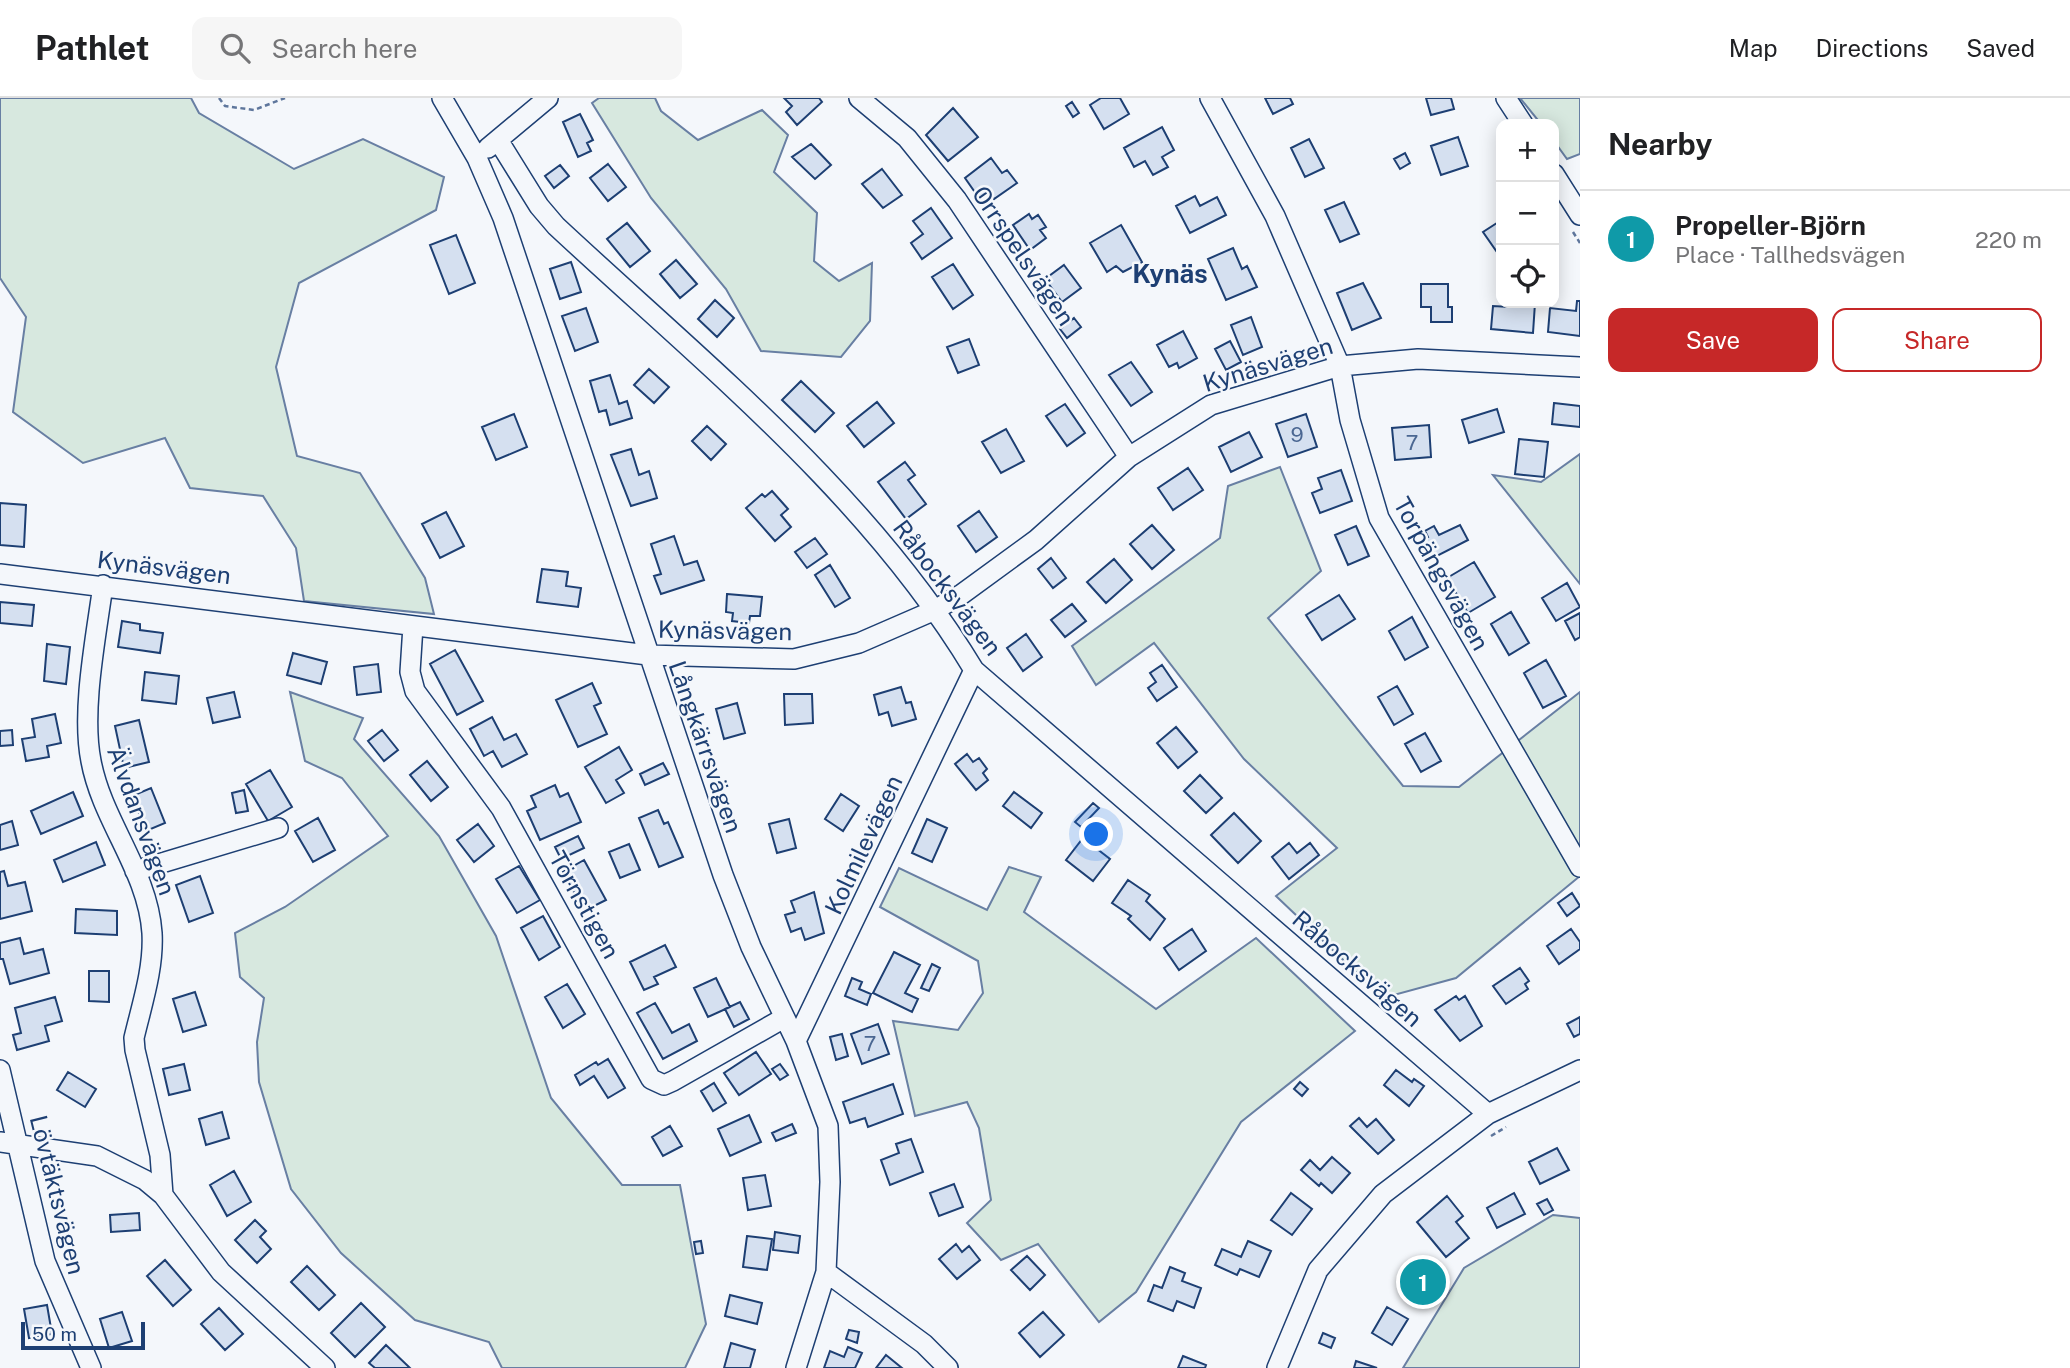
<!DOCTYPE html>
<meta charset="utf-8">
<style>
:root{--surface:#fff;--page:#f6f6f6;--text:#202124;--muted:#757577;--line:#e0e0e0;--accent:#c62828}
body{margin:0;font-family:"Public Sans",sans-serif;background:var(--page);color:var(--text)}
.controls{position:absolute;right:21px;top:21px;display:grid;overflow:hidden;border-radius:14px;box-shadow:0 4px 18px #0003}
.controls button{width:63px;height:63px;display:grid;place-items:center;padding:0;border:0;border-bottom:2px solid var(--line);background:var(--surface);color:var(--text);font:35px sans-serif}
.scale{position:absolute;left:21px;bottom:18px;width:124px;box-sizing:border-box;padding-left:7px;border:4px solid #1d3f73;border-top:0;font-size:19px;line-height:24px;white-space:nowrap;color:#1d3f73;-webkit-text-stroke:5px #f4f7fb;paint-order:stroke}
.you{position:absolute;left:1097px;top:737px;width:24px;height:24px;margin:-18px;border:5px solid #fff;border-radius:50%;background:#1a73e8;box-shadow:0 0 0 10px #1a73e833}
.badge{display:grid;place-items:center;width:46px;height:46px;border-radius:50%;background:var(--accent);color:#fff;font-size:23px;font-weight:700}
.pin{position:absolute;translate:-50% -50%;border:4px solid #fff;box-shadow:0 2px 7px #0006}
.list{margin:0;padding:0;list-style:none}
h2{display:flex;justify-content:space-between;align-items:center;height:91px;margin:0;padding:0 28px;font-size:30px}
h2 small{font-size:23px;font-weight:400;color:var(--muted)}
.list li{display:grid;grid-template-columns:46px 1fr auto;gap:21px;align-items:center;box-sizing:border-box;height:98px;padding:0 28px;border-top:2px solid var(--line)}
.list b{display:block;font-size:26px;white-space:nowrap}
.list p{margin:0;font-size:23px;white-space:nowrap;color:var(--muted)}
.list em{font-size:23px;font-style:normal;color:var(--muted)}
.actions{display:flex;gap:14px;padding:21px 28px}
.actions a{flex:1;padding:16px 0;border:2px solid var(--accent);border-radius:14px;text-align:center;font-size:24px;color:var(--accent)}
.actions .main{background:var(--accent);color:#fff}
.icon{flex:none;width:38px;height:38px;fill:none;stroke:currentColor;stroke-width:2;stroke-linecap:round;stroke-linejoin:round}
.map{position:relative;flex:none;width:1580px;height:1270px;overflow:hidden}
header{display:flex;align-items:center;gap:42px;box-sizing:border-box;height:98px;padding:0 35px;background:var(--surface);border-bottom:2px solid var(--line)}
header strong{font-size:33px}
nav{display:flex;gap:38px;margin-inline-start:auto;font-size:24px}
.search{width:490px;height:63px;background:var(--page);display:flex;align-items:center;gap:18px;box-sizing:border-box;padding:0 24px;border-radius:14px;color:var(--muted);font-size:26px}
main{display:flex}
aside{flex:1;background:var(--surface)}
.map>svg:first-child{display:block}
.green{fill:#d7e8df;stroke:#687fa3;stroke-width:2}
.building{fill:#d5e0f0;stroke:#1d3f73;stroke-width:2}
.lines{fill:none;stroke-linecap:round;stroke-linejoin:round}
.minor-casing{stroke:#1d3f73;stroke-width:22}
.path{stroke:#5e769c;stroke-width:2.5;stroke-dasharray:5 3.5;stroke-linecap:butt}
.minor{stroke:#f4f7fb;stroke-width:19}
.labels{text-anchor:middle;stroke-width:5;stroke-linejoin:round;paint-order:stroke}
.number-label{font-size:21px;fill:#4b6792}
.street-label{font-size:24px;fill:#1d3f73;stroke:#f4f7fb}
.neighbourhood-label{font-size:26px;font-weight:bold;fill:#1d3f73;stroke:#f4f7fb}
</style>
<header>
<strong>Pathlet</strong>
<div class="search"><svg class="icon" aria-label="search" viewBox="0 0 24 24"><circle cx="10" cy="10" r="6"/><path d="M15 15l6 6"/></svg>Search here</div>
<nav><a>Map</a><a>Directions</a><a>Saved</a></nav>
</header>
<main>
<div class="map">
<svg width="1580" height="1270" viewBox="0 0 1580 1270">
<rect width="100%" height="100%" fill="#f4f7fb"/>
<path class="green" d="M0,0H191L199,15L294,71L363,41L444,79L436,112L299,185L276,269L297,358L360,375L425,480L434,516L304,503L296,450L263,398L190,390L165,340L83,365L13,314L26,219L0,180Z
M599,0H655L661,13L698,42L762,12L788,37L774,74L817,115L814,163L839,183L872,165L870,223L841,259L761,253L726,191L651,100L592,5Z
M1520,0H1580V56L1567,61L1554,43V26H1541Z
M1580,356V486L1493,377L1541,384Z
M1280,369L1321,473L1268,520L1403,688L1459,689L1580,594V778L1456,880L1383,900L1276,798L1337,750L1244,661L1154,545L1096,587L1072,548L1220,440L1228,388Z
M290,594L363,620L354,641L439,738L496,838L551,1000L622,1087H680L706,1226L685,1270H502L489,1244L415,1222L341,1155L291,1091L259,984L257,944L264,900L240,879L235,835L285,809L388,738L342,680L305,663Z
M1009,769L1041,779L1024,814L1156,911L1256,840L1355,933L1241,1024L1136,1194L1099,1224L1038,1146L1001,1162L967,1125L991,1102L979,1030L967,1004L915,1018L893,923L958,932L983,895L978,863L880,809L899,770L987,812Z
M1553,1117L1580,1120V1270H1403L1464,1170Z"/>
<path class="building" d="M784,0H819L822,4L797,27L786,14L792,8Z
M1101,0H1120L1129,16L1104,31L1090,7Z
M1265,0H1290L1293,6L1273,16Z
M1426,0H1451L1454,11L1431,17Z
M1072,4L1079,15L1073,19L1066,8Z
M953,10L978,39L948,63L926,37Z
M580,16L593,42L587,45L591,53L578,59L563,24Z
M1162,29L1174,52L1162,59L1168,69L1153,77L1145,63L1134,69L1124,50Z
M1458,39L1468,68L1441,77L1431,48Z
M1309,41L1324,70L1305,79L1291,50Z
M811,46L831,67L815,81L792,59Z
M1405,55L1410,65L1400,71L1394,61Z
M991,60L1002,75L1007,72L1017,85L994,101L989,93L979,100L965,80Z
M608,66L626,89L608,103L590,80Z
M560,67L569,78L554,90L545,78Z
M882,71L902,97L883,110L862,86Z
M1195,98L1200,108L1217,99L1226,117L1190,135L1176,108Z
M1344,104L1359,136L1340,144L1325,112Z
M931,110L952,140L922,161L911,145L923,136L913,123Z
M1029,116L1032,121L1038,117L1046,129L1040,132L1046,140L1030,152L1013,127Z
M1500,123L1501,156L1499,157L1483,134Z
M627,125L650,153L630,169L607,141Z
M1121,127L1142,164L1123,174L1116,168L1107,174L1090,145Z
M456,137L475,185L449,196L430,147Z
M1233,150L1242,171L1247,168L1257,189L1226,202L1208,161Z
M676,162L697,186L680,200L660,176Z
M571,164L581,194L560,201L550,171Z
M953,166L973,197L953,211L932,179Z
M1064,167L1081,190L1062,204L1045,181Z
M1363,185L1381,220L1352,232L1337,195Z
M1421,186H1448V209H1452V224H1431V209H1421Z
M715,202L734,220L717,239L698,221Z
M1577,203H1580V238L1548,234L1550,210L1576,213Z
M1510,205H1535L1533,235L1491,231L1493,208L1510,209Z
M586,210L598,244L575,253L562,218Z
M1251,219L1262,249L1243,257L1231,227Z
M1074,220L1081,229L1067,240L1060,231Z
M1183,233L1197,260L1179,270L1177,265L1169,269L1157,247Z
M969,241L979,267L958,275L947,249Z
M1230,243L1241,264L1226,272L1215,251Z
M1131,264L1152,294L1131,308L1109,277Z
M649,271L669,289L654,305L634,287Z
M610,277L619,306L627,303L632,320L610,327L606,312L599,314L590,283Z
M801,283L834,315L815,334L782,302Z
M877,304L894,325L864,349L847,328Z
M1554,305L1580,308V329L1552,326Z
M1065,306L1085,335L1067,348L1046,318Z
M1497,311L1504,334L1469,345L1462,322Z
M514,316L527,349L496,362L482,329Z
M1306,316L1317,349L1288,359L1276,326Z
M1429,327L1431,359L1395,362L1392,330Z
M707,328L726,346L711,362L692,343Z
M1006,331L1024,363L1001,375L982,344Z
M1249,334L1262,359L1231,374L1219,349Z
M1519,341L1548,344L1544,379L1515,376Z
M631,351L639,377L649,373L657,400L631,408L611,357Z
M905,364L915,377L908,382L926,406L906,421L878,384Z
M1188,370L1203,392L1173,412L1158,390Z
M1341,372L1352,403L1320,415L1312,395L1322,391L1318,380Z
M772,393L788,411L781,417L791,429L775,443L746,410L762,396L765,399Z
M0,405L26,407L24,449L0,447Z
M979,413L997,439L976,454L958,428Z
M446,414L464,448L440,460L422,426Z
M1152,427L1174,452L1152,471L1130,446Z
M1460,427L1468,442L1433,460L1429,452L1424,455L1419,444L1428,439L1425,433L1434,428L1439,437Z
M1356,428L1369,458L1348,467L1335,437Z
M674,438L684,467L697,463L704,482L661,496L654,478L661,476L651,446Z
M815,440L827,456L807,470L795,454Z
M1051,460L1066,480L1053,490L1038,471Z
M1114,461L1132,482L1106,505L1087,484Z
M1474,464L1495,499L1468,515L1447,480Z
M830,467L850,500L835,509L815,477Z
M542,471L568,474L566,488L581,490L578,509L537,504Z
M1567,485L1580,509L1556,523L1542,500Z
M727,496L762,499L760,518H750L749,525L732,523L733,515L726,514Z
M1339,497L1355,521L1322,542L1306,517Z
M0,504L34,507L32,528L0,525Z
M1072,506L1086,523L1065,539L1051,522Z
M1511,514L1529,545L1509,557L1491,526Z
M1580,515V539L1575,542L1565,523Z
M1412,519L1428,549L1405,562L1389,533Z
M122,523L140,526V532L163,535L160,555L118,549Z
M1026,536L1042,559L1023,573L1007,550Z
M47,546L70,549L66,586L44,583Z
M455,552L483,603L457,617L430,566Z
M293,555L327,564L321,586L287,577Z
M1546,562L1566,598L1543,610L1524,575Z
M378,566L381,594L357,597L354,569Z
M1162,567L1177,589L1157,603L1148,590L1156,584L1150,575Z
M145,574L179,578L176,606L142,602Z
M592,585L601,605L594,608L607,636L578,649L556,602Z
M1397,588L1413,616L1394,627L1378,599Z
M901,589L906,605L911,604L916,621L892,628L888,614L879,617L874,597Z
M234,594L240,619L213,625L207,600Z
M784,596H812L813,625L785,627Z
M737,605L745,635L724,641L716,611Z
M55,616L61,645L47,648L49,659L26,663L22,641L35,639L32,621Z
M492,619L504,642L516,636L527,656L502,669L493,653L484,658L470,631Z
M139,622L149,664L124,670L115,628Z
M1176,629L1197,654L1178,670L1157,645Z
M12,632L13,647L0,648V633Z
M382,632L398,652L384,663L368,643Z
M1425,635L1441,663L1421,674L1405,646Z
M619,649L632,672L616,682L624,695L606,705L585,669Z
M967,656L973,664L979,660L987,671L983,675L988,682L976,692L955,666Z
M427,663L448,689L431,703L410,677Z
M663,665L669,676L645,687L640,676Z
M270,672L292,709L268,723L246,686Z
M1200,677L1222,700L1206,715L1184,693Z
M555,687L560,699L568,695L581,724L540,742L527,713L536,709L531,698Z
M151,690L165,725L146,733L132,698Z
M244,692L248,713L236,715L232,695Z
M73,694L83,718L41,736L31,713Z
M1014,694L1042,715L1031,730L1003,708Z
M841,696L859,708L843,733L825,721Z
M1093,705L1099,710L1081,729L1075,724Z
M658,712L664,726L668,724L683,759L659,769L639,720Z
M1234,715L1261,743L1238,765L1211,737Z
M318,720L335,752L313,764L295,733Z
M789,721L796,750L777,755L769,726Z
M927,721L947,730L932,764L912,755Z
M12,723L18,747L0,752V727Z
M478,726L494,748L474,764L457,742Z
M578,738L584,750L561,761L555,749Z
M1083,740L1110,761L1093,783L1066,762Z
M96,744L105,767L63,784L54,762Z
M1289,745L1297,755L1310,745L1319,757L1289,781L1272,759Z
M629,746L640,772L620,780L609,754Z
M584,762L606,802L584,813L563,774Z
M519,768L540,802L517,815L496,781Z
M4,773L8,788L25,784L32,813L0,821V774Z
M200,778L213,815L189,824L176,787Z
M1128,782L1150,797L1146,803L1165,821L1150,842L1128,821L1131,818L1112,805Z
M814,794L824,835L805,842L801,830L791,834L785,817L795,814L791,803Z
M1572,795L1580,808L1567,818L1558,805Z
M76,811L117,813V837L75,835Z
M543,818L560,849L539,862L521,830Z
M1192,831L1206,853L1179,872L1164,850Z
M1571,831L1580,844V851L1559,866L1547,848Z
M20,840L24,856L43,851L49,875L10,886L3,861H0V845Z
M665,847L676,869L654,879L658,886L644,892L630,864Z
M894,854L920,867L905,895L918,901L912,914L873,895Z
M932,866L940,870L929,893L921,890Z
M1520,870L1529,883L1525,886L1528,891L1506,906L1493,888Z
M89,873H109V904L89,903Z
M716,880L730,909L708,919L694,890Z
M852,880L862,884L859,891L871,896L867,907L845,898Z
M567,886L585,916L563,930L545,899Z
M195,894L206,927L183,934L173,901Z
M1456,898L1459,902L1465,898L1482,928L1460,943L1435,912Z
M55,899L62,923L45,928L49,943L17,952L13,937L21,935L15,910Z
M740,904L749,921L734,929L725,911Z
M655,905L672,935L689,926L697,943L663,961L637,915Z
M1580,919V936L1574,939L1567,926Z
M878,926L889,956L862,966L851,936Z
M842,936L848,958L836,962L830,939Z
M756,954L771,976L739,997L724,975Z
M608,961L625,990L608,1000L594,978L580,987L575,977L596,964L598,967Z
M184,966L190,992L169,997L163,971Z
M780,966L788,977L780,982L772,971Z
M1396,972L1412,984L1414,981L1424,988L1409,1008L1384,987Z
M68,974L96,991L85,1009L57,992Z
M1300,984L1308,991L1302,998L1294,991Z
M714,985L726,1005L713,1013L701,993Z
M893,986L903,1016L868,1029L865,1020L850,1025L843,1004Z
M222,1014L229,1040L206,1047L199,1021Z
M749,1017L761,1044L730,1058L718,1031Z
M1359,1020L1367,1029L1376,1021L1394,1042L1378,1056L1350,1028Z
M792,1026L796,1035L776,1043L772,1035Z
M670,1028L682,1048L663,1058L652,1039Z
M911,1041L923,1074L890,1087L881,1062L899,1055L896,1046Z
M1557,1050L1569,1072L1540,1086L1529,1064Z
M1332,1059L1350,1075L1332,1095L1321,1085L1319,1088L1301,1072L1310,1062L1320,1072Z
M234,1073L251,1104L227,1118L210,1087Z
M765,1077L771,1108L748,1112L743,1080Z
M954,1086L963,1109L939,1118L930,1095Z
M1291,1095L1312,1111L1292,1137L1271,1122Z
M1514,1095L1525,1116L1497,1130L1487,1110Z
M1447,1098L1463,1118L1456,1124L1469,1140L1446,1159L1417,1124Z
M1547,1101L1553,1112L1544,1117L1537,1106Z
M139,1115L140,1132L111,1134L110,1117Z
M255,1122L266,1133L260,1139L271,1151L257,1165L235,1142Z
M775,1134L800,1138L798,1155L773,1152Z
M747,1138L772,1141L767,1172L743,1169Z
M701,1143L703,1155L696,1156L694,1144Z
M1248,1143L1271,1153L1259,1179L1240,1171L1237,1177L1215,1167L1222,1151L1241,1159Z
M956,1146L962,1154L969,1148L980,1162L957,1181L939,1161Z
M1027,1158L1045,1177L1030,1192L1011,1172Z
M165,1162L191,1192L173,1208L147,1178Z
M1420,1165L1442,1182L1426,1203L1404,1186Z
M307,1168L335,1197L319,1212L291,1184Z
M1170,1169L1185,1175L1182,1183L1201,1190L1194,1210L1177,1203L1173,1213L1148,1203L1154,1187L1162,1190Z
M730,1197L762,1205L757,1226L725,1218Z
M361,1205L385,1229L355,1259L331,1235Z
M47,1207L52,1236L29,1240L24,1211Z
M1387,1209L1408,1221L1392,1247L1372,1235Z
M219,1210L243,1236L225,1252L201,1226Z
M122,1214L132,1243L109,1250L100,1221Z
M1043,1214L1064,1237L1040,1259L1019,1235Z
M849,1232L859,1234L857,1245L846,1241Z
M1323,1235L1335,1240L1331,1250L1319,1245Z
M731,1245L755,1252L750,1270H724Z
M386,1247L410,1270H375L369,1265Z
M848,1249L862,1255L855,1270H824L830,1253L844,1259Z
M886,1257L902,1270H876Z
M1183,1258L1206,1267L1205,1270H1178Z
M1356,1263L1377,1270H1354Z"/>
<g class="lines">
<defs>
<path id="minor" d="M442,0L477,60L503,120L723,777L751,849L796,943L828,1028L830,1084L826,1174L796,1270
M859,0L907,40L957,102L1129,359
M1210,0L1275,118L1340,268L1350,322L1379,420L1580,769
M1506,0L1523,26
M498,42L539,108L556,128C704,266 868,396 974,572L1488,1016
M488,50L548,0
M1554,76L1580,117
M0,476L648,557L794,561L859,545L935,512L962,496L1036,442L1129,359L1211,307L1340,268L1418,261L1580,269
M103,487C96,539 81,613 91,663C102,723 148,773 152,835C154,870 142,906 134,940L135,952L160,1057L163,1097
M413,528L410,574L415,593L501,710L651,981L664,987L673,983L784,920
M135,773L278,730
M796,943L974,572
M0,972L45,1163L91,1270
M0,1044L97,1058L145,1082L163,1097L221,1174L325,1270
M826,1174L924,1246L948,1270
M1277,1270L1318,1172L1383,1096L1488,1016L1580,972"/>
</defs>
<use href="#minor" class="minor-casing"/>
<path class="path" d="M219,0L225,8L254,12L285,0
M1573,134L1580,145
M1491,1038L1506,1029"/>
<use href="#minor" class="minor"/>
</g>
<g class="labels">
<g class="number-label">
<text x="1297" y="344">9</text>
<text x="1412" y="352">7</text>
<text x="870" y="953">7</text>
</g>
<g class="street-label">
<text transform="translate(1023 158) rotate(56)" y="8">Orrspelsvägen</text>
<text transform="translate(1268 267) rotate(-17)" y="8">Kynäsvägen</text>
<text transform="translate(164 470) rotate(7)" y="8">Kynäsvägen</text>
<text transform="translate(1441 476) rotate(61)" y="8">Torpängsvägen</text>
<text transform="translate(947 490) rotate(53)" y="8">Råbocksvägen</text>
<text transform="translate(725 533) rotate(1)" y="8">Kynäsvägen</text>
<text transform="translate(705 649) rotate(71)" y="8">Långkärrsvägen</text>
<text transform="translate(141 723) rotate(70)" y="8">Älvdansvägen</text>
<text transform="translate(864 747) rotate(-65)" y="8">Kolmilevägen</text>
<text transform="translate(584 807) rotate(61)" y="8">Törnstigen</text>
<text transform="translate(1357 871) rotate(41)" y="8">Råbocksvägen</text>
<text transform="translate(57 1097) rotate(76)" y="8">Lövtäktsvägen</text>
</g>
<g class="neighbourhood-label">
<text x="1170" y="185">Kynäs</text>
</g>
</g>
</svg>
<div class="controls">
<button>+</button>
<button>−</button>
<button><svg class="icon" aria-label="locate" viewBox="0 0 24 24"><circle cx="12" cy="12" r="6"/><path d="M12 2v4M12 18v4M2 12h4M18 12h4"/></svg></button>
</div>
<div class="scale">50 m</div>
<div class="you"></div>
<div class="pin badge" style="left:1423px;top:1184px;background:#0f9aa8">1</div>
</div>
<aside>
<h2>Nearby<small></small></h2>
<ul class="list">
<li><span class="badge" style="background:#0f9aa8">1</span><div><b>Propeller-Björn</b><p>Place · Tallhedsvägen</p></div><em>220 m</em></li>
</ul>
<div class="actions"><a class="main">Save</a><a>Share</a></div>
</aside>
</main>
